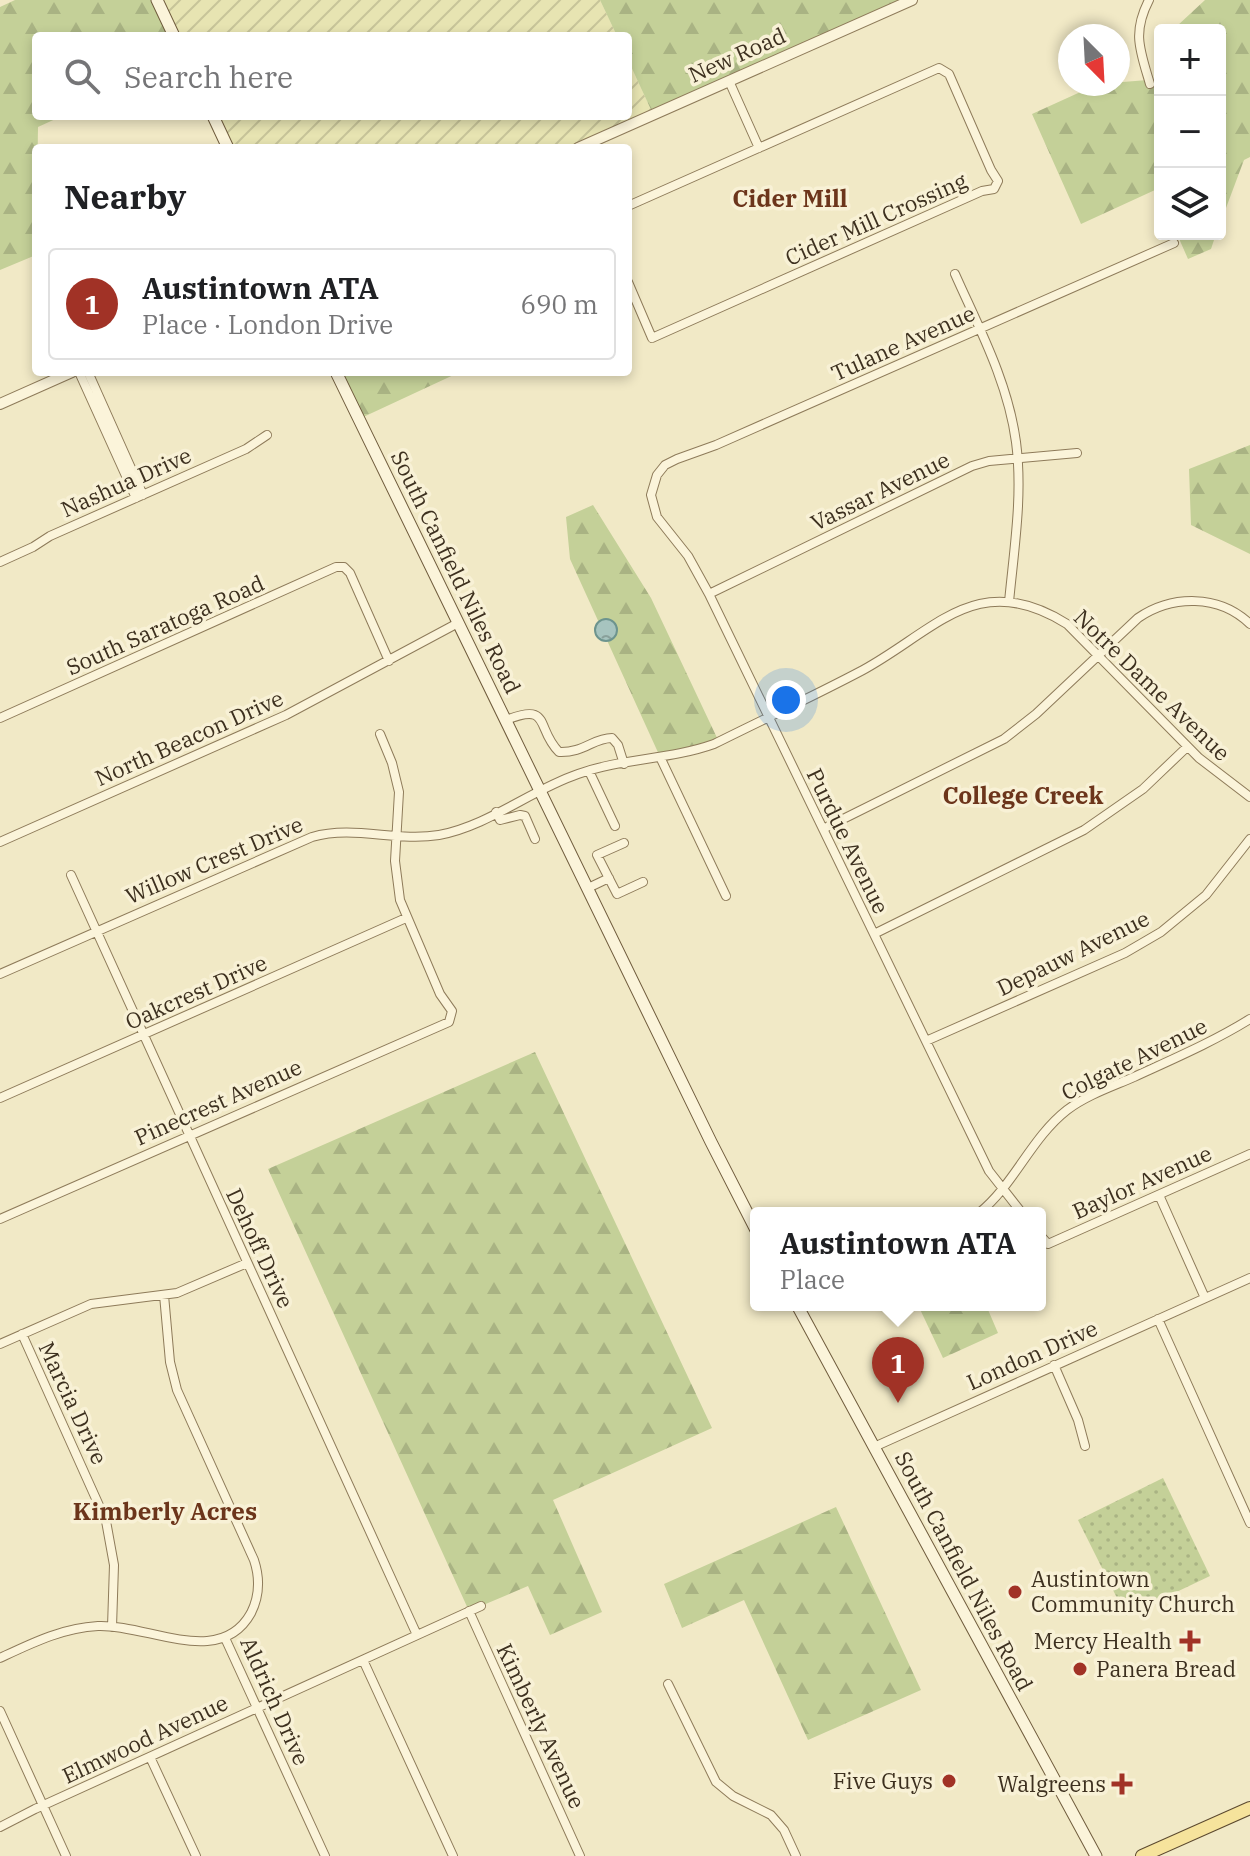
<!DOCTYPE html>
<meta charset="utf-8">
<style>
:root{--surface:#fff;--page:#f2f2f2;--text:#202124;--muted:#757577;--line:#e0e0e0;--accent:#a13226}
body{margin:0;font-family:"IBM Plex Serif",serif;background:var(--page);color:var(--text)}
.controls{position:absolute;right:24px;top:24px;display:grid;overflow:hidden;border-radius:8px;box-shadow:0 4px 12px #0003}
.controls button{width:72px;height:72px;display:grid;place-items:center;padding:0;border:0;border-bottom:2px solid var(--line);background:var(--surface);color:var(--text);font:40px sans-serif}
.compass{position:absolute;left:1058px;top:24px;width:72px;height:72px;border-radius:50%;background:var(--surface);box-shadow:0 4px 12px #0003;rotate:156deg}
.you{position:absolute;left:786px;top:700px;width:28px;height:28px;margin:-20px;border:6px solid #fff;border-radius:50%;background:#1a73e8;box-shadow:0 0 0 12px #1a73e833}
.badge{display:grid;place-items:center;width:52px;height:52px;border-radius:50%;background:var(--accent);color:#fff;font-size:26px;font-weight:700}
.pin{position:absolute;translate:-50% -66px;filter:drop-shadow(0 2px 4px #0008)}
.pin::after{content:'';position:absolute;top:42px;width:28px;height:24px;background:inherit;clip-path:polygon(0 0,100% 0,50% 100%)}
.popup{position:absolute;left:750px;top:1207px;width:296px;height:104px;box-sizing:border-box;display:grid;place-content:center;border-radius:8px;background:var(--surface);filter:drop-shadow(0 2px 6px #0005);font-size:26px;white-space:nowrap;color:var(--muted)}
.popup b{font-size:30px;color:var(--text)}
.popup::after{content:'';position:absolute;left:50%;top:100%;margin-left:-16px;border:16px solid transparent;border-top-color:var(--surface)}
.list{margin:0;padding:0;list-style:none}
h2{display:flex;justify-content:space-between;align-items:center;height:104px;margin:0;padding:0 32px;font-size:34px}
h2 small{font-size:26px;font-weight:400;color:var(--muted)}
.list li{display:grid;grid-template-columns:52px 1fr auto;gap:24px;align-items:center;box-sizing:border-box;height:112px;margin:0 16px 16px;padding:0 16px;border:2px solid var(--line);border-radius:8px}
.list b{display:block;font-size:30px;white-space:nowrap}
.list p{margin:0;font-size:26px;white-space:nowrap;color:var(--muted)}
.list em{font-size:26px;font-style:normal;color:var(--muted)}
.icon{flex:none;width:44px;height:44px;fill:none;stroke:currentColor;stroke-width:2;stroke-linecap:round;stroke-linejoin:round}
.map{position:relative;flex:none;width:1250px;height:1856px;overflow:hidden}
.search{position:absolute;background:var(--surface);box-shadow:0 4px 12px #0003;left:32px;top:32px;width:600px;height:88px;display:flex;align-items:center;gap:20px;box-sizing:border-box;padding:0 28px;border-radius:8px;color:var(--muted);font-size:30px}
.panel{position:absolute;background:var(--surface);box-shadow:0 4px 12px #0003;left:32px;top:144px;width:600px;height:232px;border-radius:8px}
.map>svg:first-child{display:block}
.farmland{fill:url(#farmland-furrows)}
.forest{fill:url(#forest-firs)}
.park{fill:url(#park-dots)}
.water{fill:url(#water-ripples);stroke:#6d948e;stroke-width:2}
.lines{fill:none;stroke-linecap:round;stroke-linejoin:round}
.minor-casing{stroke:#8e7b5a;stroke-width:10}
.tertiary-casing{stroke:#8e7b5a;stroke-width:12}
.secondary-casing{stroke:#705c3d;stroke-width:13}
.primary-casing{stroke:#5b482e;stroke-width:14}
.minor{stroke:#fbf4da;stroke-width:8}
.tertiary{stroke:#fbf4da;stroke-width:10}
.secondary{stroke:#fbf4da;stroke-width:11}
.primary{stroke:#f6e39c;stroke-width:12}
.poi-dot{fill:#a13226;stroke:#f8f1d6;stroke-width:3}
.labels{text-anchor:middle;stroke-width:7;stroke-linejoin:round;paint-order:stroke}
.street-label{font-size:22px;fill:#3d301f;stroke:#f8f1d6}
.poi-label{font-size:22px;fill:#3d301f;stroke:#f8f1d6;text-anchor:end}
.neighbourhood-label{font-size:24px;font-weight:bold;fill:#6c351b;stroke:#f8f1d6}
</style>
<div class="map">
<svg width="1250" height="1856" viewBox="0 0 1250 1856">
<defs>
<pattern id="farmland-furrows" width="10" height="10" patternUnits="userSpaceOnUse" patternTransform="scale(2)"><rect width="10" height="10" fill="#e7e4b2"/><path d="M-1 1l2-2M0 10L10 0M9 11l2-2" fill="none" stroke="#c7c499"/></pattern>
<pattern id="forest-firs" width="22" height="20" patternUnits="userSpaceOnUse" patternTransform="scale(2)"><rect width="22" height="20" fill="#c4d098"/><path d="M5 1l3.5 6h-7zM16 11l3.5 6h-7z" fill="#a9b383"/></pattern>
<pattern id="park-dots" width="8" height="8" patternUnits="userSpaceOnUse" patternTransform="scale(2)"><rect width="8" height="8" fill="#c4d098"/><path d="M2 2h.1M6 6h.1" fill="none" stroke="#a9b383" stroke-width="1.8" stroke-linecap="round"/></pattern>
<pattern id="water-ripples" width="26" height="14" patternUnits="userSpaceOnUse" patternTransform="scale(2)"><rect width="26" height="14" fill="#a7c4bf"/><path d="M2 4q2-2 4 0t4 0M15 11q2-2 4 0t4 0" fill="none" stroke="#89a09b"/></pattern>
</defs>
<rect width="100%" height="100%" fill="#f1e9c6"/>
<path class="farmland" d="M157,0H600L617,36H174Z
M628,60L653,114L578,148H228L213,116H628Z"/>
<path class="forest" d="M15,0H157L174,36H36V116H62L38,127L36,255L0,270V7Z
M600,0H912L653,114L628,60V36H617Z
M1205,0H1250V157L1244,160L1220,224V30H1177V26Z
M1160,79V198L1155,190L1081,224L1032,114L1098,84Z
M1177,234H1216L1211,249L1188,259Z
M336,372H460L359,419Z
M1250,445V554L1191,525L1189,469Z
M593,505L651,598L719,742L661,759L570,559L566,517Z
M535,1052L712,1428L553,1500L602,1612L550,1635L528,1586L469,1611L268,1169Z
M918,1305H986L998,1333L943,1358Z
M836,1507L921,1690L808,1740L744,1600L682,1628L664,1584Z"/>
<path class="park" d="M1163,1478L1210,1576L1126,1616L1078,1520Z"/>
<path class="water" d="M595 630a11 11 0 1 1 22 0a11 11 0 1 1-22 0Z"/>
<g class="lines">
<defs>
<path id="minor" d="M1149,0C1132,33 1140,50 1150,84
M729,81L759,148
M628,206L939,68L949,74L991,170L998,181L994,189L982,191L652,338L628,282
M955,274C979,328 1008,382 1016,442C1023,495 1014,549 1009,602
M79,372L136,498
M88,372L143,495
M0,562L33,547L50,536L246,449L267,435
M709,594L972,466L989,461L1077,453
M0,718L336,567H344L350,573L389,661
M506,720C552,702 535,728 559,752C584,753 593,738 612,738L618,745L624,764
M661,759L726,896
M589,771L615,826
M496,812L500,820L520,815L525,816L535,839
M823,829L1004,739L1036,714L1138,618C1172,595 1219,594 1250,624
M0,842L286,715L458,623
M624,843L597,855L617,894L643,882
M71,875L417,1635
M588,888L609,878
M874,934L1084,830L1143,789L1187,747
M0,974L312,837C354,825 396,842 439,835C488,826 531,790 578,774C622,758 669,760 714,744C764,719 814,696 863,670C936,630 978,568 1067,624L1199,758L1250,797
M926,1041L1125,953L1161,932L1206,895L1250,839
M0,1098L406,918
M1159,1195L1205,1298
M979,1213C1014,1185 1031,1138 1067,1110C1087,1095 1111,1087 1134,1077C1173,1059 1213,1042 1250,1019
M1022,1213L989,1171L709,594L688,556L657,517L651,495L657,475L665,465L677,459L716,445L1174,243
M0,1219L449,1022L452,1011L440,994L400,900L395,861L399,792L392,763L380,734
M1040,1235L1048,1244L1250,1154
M1158,1319L1250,1523
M22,1334L106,1521L114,1565L112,1627
M0,1344L91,1304L177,1293L247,1263
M1054,1365L1078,1420L1085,1446
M874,1447L1250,1278
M469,1611L580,1856
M225,1638L325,1856
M0,1658C32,1643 62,1628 98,1626C148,1624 220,1669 251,1613C260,1595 260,1578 254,1560L177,1390L170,1362L164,1295
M363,1660L453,1856
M668,1684L716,1782L733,1796L771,1815L784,1830L796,1856
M0,1711L66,1856
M150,1757L196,1856
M0,1827L35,1809L481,1606"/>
<path id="tertiary" d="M578,148L912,0
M0,404L72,372"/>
<path id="secondary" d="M157,0L174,36
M213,116L228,148
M336,372L711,1142L756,1230
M797,1305L1096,1856"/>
<path id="primary" d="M1142,1856L1250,1808"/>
</defs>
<use href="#minor" class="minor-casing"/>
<use href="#tertiary" class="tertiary-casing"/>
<use href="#secondary" class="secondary-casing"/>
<use href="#primary" class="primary-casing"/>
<use href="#minor" class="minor"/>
<use href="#tertiary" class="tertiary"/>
<use href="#secondary" class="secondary"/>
<use href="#primary" class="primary"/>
</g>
<g class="poi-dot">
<circle cx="1015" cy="1592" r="8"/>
<path d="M1186 1629h8v8h8v8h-8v8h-8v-8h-8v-8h8z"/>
<circle cx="1080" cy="1669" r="8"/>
<circle cx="949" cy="1781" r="8"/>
<path d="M1118 1772h8v8h8v8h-8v8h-8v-8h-8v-8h8z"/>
</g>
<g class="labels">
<g class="street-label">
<text transform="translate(737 55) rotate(-24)" y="8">New Road</text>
<text transform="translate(876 219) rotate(-24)" y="8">Cider Mill Crossing</text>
<text transform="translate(903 343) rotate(-24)" y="8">Tulane Avenue</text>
<text transform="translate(126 482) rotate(-24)" y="8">Nashua Drive</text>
<text transform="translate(880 491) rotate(-26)" y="8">Vassar Avenue</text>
<text transform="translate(456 572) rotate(64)" y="8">South Canfield Niles Road</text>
<text transform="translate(165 625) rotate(-24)" y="8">South Saratoga Road</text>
<text transform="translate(1152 685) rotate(44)" y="8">Notre Dame Avenue</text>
<text transform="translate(189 738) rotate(-24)" y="8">North Beacon Drive</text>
<text transform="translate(848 841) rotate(64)" y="8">Purdue Avenue</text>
<text transform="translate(214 860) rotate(-23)" y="8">Willow Crest Drive</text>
<text transform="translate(1073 953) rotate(-26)" y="8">Depauw Avenue</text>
<text transform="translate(196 992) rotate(-24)" y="8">Oakcrest Drive</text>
<text transform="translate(1134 1059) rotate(-26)" y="8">Colgate Avenue</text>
<text transform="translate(218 1102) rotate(-24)" y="8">Pinecrest Avenue</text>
<text transform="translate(1142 1182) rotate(-24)" y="8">Baylor Avenue</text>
<text transform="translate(260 1248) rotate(65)" y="8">Dehoff Drive</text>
<text transform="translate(1032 1355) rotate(-24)" y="8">London Drive</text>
<text transform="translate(73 1403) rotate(65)" y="8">Marcia Drive</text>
<text transform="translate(964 1571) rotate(62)" y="8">South Canfield Niles Road</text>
<text transform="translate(275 1701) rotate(66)" y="8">Aldrich Drive</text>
<text transform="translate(541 1726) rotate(65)" y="8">Kimberly Avenue</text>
<text transform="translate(145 1739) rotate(-25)" y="8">Elmwood Avenue</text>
</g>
<g class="poi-label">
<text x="1031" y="1587" text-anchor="start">Austintown<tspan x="1031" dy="25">Community Church</tspan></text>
<text x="1172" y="1649">Mercy Health</text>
<text x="1096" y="1677" text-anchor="start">Panera Bread</text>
<text x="933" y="1789">Five Guys</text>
<text x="1106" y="1792">Walgreens</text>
</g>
<g class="neighbourhood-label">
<text x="790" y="207">Cider Mill</text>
<text x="1023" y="804">College Creek</text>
<text x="165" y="1520">Kimberly Acres</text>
</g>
</g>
</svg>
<div class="controls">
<button>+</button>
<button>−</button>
<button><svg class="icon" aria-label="layers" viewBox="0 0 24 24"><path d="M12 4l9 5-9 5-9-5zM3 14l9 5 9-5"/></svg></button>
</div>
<svg class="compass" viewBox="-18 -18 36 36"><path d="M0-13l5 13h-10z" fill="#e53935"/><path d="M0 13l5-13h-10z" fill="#757577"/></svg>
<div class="you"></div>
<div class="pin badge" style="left:898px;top:1403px">1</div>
<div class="popup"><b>Austintown ATA</b>Place</div>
<div class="search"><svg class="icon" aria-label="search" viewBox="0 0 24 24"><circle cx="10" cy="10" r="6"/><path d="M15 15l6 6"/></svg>Search here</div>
<section class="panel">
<h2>Nearby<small></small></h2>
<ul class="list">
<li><span class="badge">1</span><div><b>Austintown ATA</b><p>Place · London Drive</p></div><em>690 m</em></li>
</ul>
</section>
</div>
